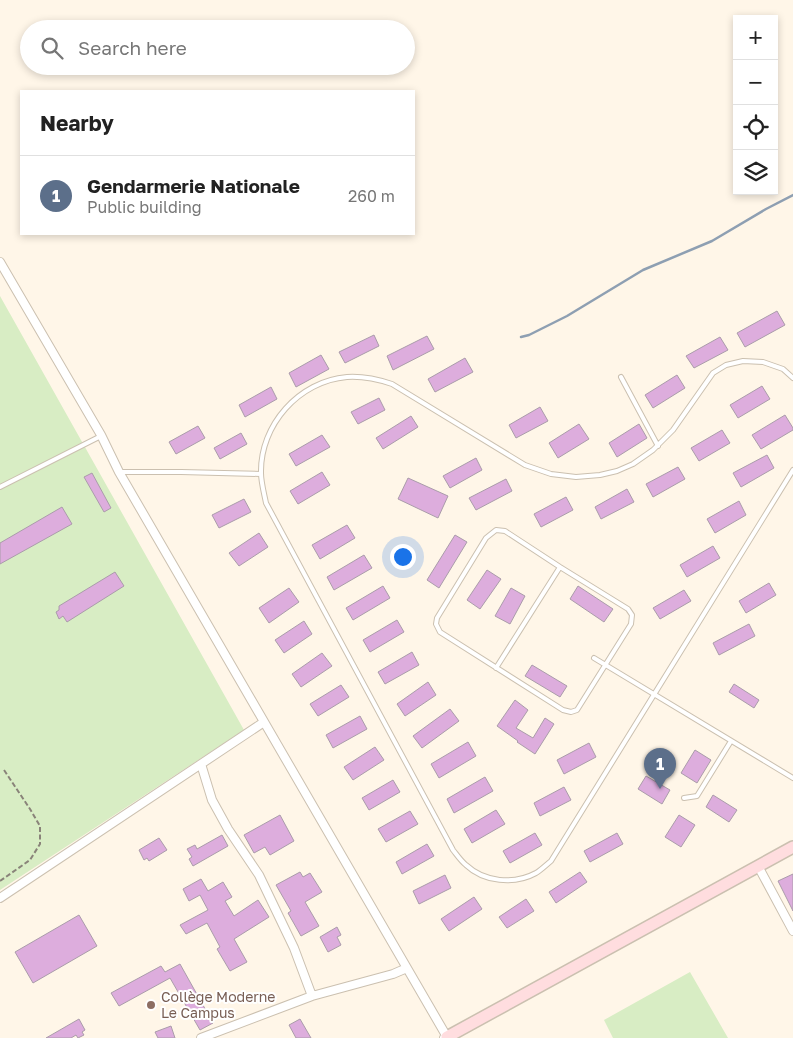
<!DOCTYPE html>
<meta charset="utf-8">
<style>
:root{--surface:#fff;--page:#f6f6f6;--text:#222;--muted:#767676;--line:#e0e0e0;--accent:#1a73e8}
body{margin:0;font-family:"Golos Text",sans-serif;background:var(--page);color:var(--text)}
.controls{position:absolute;right:15px;top:15px;display:grid;overflow:hidden;border-radius:0px;box-shadow:0 2px 8px #0003}
.controls button{width:45px;height:45px;display:grid;place-items:center;padding:0;border:0;border-bottom:1px solid var(--line);background:var(--surface);color:var(--text);font:25px sans-serif}
.you{position:absolute;left:402px;top:556px;width:18px;height:18px;margin:-12px;border:4px solid #fff;border-radius:50%;background:#1a73e8;box-shadow:0 0 0 8px #1a73e833}
.badge{display:grid;place-items:center;width:32px;height:32px;border-radius:50%;background:var(--accent);color:#fff;font-size:16px;font-weight:700}
.pin{position:absolute;translate:-50% -41px;filter:drop-shadow(0 1px 2px #0008)}
.pin::after{content:'';position:absolute;top:26px;width:18px;height:15px;background:inherit;clip-path:polygon(0 0,100% 0,50% 100%)}
.list{margin:0;padding:0;list-style:none}
h2{display:flex;justify-content:space-between;align-items:center;height:65px;margin:0;padding:0 20px;font-size:21px}
h2 small{font-size:16px;font-weight:400;color:var(--muted)}
.list li{display:grid;grid-template-columns:32px 1fr auto;gap:15px;align-items:center;box-sizing:border-box;height:80px;padding:0 20px;border-top:1px solid var(--line)}
.list b{display:block;font-size:19px;white-space:nowrap}
.list p{margin:0;font-size:16px;white-space:nowrap;color:var(--muted)}
.list em{font-size:16px;font-style:normal;color:var(--muted)}
.icon{flex:none;width:28px;height:28px;fill:none;stroke:currentColor;stroke-width:2;stroke-linecap:round;stroke-linejoin:round}
.map{position:relative;flex:none;width:793px;height:1038px;overflow:hidden}
.search{position:absolute;background:var(--surface);box-shadow:0 2px 8px #0003;left:20px;top:20px;width:395px;height:55px;display:flex;align-items:center;gap:12px;box-sizing:border-box;padding:0 18px;border-radius:28px;color:var(--muted);font-size:19px}
.panel{position:absolute;background:var(--surface);box-shadow:0 2px 8px #0003;left:20px;top:90px;width:395px;height:145px;border-radius:0px}
.map>svg:first-child{display:block}
.green{fill:#d8edc4}
.lines{fill:none;stroke-linecap:round;stroke-linejoin:round}
.stream{stroke:#8e9fb2;stroke-width:2.5}
.building{fill:#ddaddd;stroke:#aa9caa}
.lane-casing{stroke:#cbc0b0;stroke-width:6}
.street-casing{stroke:#cbc0b0;stroke-width:10}
.secondary-casing{stroke:#cbc0b0;stroke-width:14}
.path{stroke:#898379;stroke-width:2;stroke-dasharray:5 2.5;stroke-linecap:butt}
.lane{stroke:#fff;stroke-width:4}
.street{stroke:#fff;stroke-width:8}
.secondary{stroke:#ffdddf;stroke-width:11}
.education-dot{fill:#8d6e63;stroke:#fff;stroke-width:2}
.labels{text-anchor:middle;stroke-width:4;stroke-linejoin:round;paint-order:stroke}
.education-label{font-size:14px;fill:#785e54;stroke:#fff;text-anchor:start}
</style>
<div class="map">
<svg width="793" height="1038" viewBox="0 0 793 1038">
<rect width="100%" height="100%" fill="#fff6e8"/>
<path class="green" d="M0,296L244,730L0,890Z
M690,972L728,1038H613L604,1020Z"/>
<g class="lines">
<path class="stream" d="M521,337L529,335L567,316L643,270L712,241L766,209L793,195"/>
</g>
<path class="building" d="M777,311L785,325L745,347L737,333Z
M374,335L379,346L345,363L339,352Z
M427,336L434,349L393,370L387,356Z
M720,337L728,350L694,368L686,356Z
M321,355L329,369L296,387L289,373Z
M465,358L473,372L435,392L428,379Z
M677,375L685,388L653,408L645,395Z
M762,386L770,399L738,418L730,405Z
M271,387L277,399L245,417L239,405Z
M379,398L385,410L358,424L351,412Z
M540,407L548,421L516,438L509,425Z
M785,415L793,428V430L761,449L752,435Z
M411,416L418,427L383,449L376,438Z
M579,424L589,439L558,458L549,443Z
M639,424L647,438L617,457L609,443Z
M198,426L205,438L176,454L169,442Z
M722,430L730,443L699,461L691,448Z
M241,433L247,444L220,459L214,448Z
M322,435L330,447L296,466L289,454Z
M767,455L774,468L741,487L733,473Z
M476,458L482,470L450,488L443,476Z
M678,467L685,479L653,497L646,484Z
M322,472L330,485L298,504L290,491Z
M92,473L111,508L104,512L84,477Z
M408,478L448,496L438,518L398,499Z
M506,479L512,491L476,510L469,498Z
M627,489L634,502L601,519L595,507Z
M566,497L573,510L541,527L534,514Z
M244,499L251,512L219,528L212,515Z
M739,501L746,515L715,533L707,519Z
M62,507L72,524L0,564V543Z
M347,525L355,538L320,559L312,545Z
M259,533L268,547L239,566L229,553Z
M455,535L467,542L439,588L427,580Z
M713,546L720,558L687,577L680,565Z
M364,555L372,568L334,590L327,577Z
M487,570L501,579L480,609L467,600Z
M115,572L124,586L67,622L63,616L59,619L56,612L59,610V606Z
M769,583L776,595L746,613L739,601Z
M383,586L390,598L353,620L346,608Z
M578,586L613,609L604,622L570,599Z
M289,588L299,602L269,623L259,608Z
M511,588L525,596L510,624L495,616Z
M684,590L691,601L660,619L653,608Z
M397,620L404,632L370,652L363,640Z
M304,621L312,634L284,653L275,640Z
M749,624L755,636L719,655L713,643Z
M412,652L419,665L385,684L378,672Z
M322,653L332,666L301,687L292,674Z
M532,665L567,686L560,697L525,676Z
M428,682L436,695L405,716L397,704Z
M734,684L759,700L754,708L729,692Z
M341,685L349,697L318,716L310,704Z
M515,700L528,710L516,728L533,738L545,718L554,724L535,754L517,742L518,741L497,726Z
M450,709L459,721L422,748L413,736Z
M360,716L367,729L333,748L326,735Z
M468,742L476,756L439,778L431,764Z
M589,743L596,757L564,774L557,760Z
M375,747L384,760L353,780L344,767Z
M695,750L711,760L697,783L681,773Z
M646,776L670,790L662,804L638,789Z
M485,777L493,791L454,813L447,799Z
M393,780L400,792L369,810L362,798Z
M564,787L571,800L540,816L534,803Z
M713,795L737,810L729,822L706,807Z
M496,810L505,824L472,843L464,829Z
M410,811L418,824L386,842L378,829Z
M280,815L294,841L270,855L265,847L254,853L244,835Z
M679,815L695,825L681,847L665,837Z
M535,833L542,845L510,863L503,851Z
M617,833L623,844L590,862L584,851Z
M222,835L228,846L193,866L189,859L192,857L187,849L195,845L197,849Z
M159,838L167,850L149,861L147,858L144,860L139,850Z
M427,844L434,856L402,874L396,862Z
M300,872L303,877L310,873L322,892L305,902L319,926L301,936L288,913L291,911L276,885Z
M580,872L587,882L556,903L549,892Z
M793,874V911L778,881Z
M445,875L451,888L419,904L413,891Z
M201,879L208,891L223,882L232,897L225,901L234,916L258,900L269,917L234,939L247,962L230,971L217,949L220,947L207,923L186,934L180,925L208,910L200,895L189,901L183,889Z
M474,897L482,909L449,931L441,919Z
M526,899L534,911L507,928L499,917Z
M79,915L97,946L33,983L15,952Z
M337,927L341,935L337,937L341,945L328,952L320,937Z
M180,964L213,1023L200,1030L170,978L119,1006L111,993L161,966L165,972Z
M79,1019L85,1030L82,1032L84,1035L78,1038L76,1035L71,1038H46Z
M300,1019L311,1038H296L289,1025Z
M171,1026L175,1038H158L155,1032Z"/>
<g class="lines">
<defs>
<path id="lane" d="M621,377L658,446
M793,378L783,369L763,362L743,361L726,365L713,373L673,430L653,450L633,464L617,471L600,475L576,477L551,474L525,465L392,384C377,379 362,376 347,377C299,381 260,425 261,473C261,482 264,493 266,503L453,850C457,855 461,861 466,865C484,882 514,885 536,873C541,870 546,865 551,861L793,470
M119,472H181L261,474
M0,487L101,436
M496,530L505,531L560,567L628,609L632,615L631,624L577,710L571,712L563,710L440,632L436,624L437,618L486,538Z
M594,658L793,778
M496,668L560,567
M684,798L697,796L731,741"/>
<path id="street" d="M0,262L101,435L119,472L447,1037L444,1038
M201,764L212,800L228,829L259,875L294,948L312,996
M758,866L793,931
M0,898L264,722
M201,1038L312,996L393,974L407,968"/>
<path id="secondary" d="M448,1038L447,1037L793,847"/>
</defs>
<use href="#lane" class="lane-casing"/>
<use href="#street" class="street-casing"/>
<use href="#secondary" class="secondary-casing"/>
<path class="path" d="M0,881L30,860L40,844V826L30,809L4,770"/>
<use href="#lane" class="lane"/>
<use href="#street" class="street"/>
<use href="#secondary" class="secondary"/>
</g>
<circle class="education-dot" cx="151" cy="1005" r="5"/>
<g class="labels">
<g class="education-label">
<text x="161" y="1002">Collège Moderne<tspan x="161" dy="16">Le Campus</tspan></text>
</g>
</g>
</svg>
<div class="controls">
<button>+</button>
<button>−</button>
<button><svg class="icon" aria-label="locate" viewBox="0 0 24 24"><circle cx="12" cy="12" r="6"/><path d="M12 2v4M12 18v4M2 12h4M18 12h4"/></svg></button>
<button><svg class="icon" aria-label="layers" viewBox="0 0 24 24"><path d="M12 4l9 5-9 5-9-5zM3 14l9 5 9-5"/></svg></button>
</div>
<div class="you"></div>
<div class="pin badge" style="left:660px;top:789px;background:#5c6f8a">1</div>
<div class="search"><svg class="icon" aria-label="search" viewBox="0 0 24 24"><circle cx="10" cy="10" r="6"/><path d="M15 15l6 6"/></svg>Search here</div>
<section class="panel">
<h2>Nearby<small></small></h2>
<ul class="list">
<li><span class="badge" style="background:#5c6f8a">1</span><div><b>Gendarmerie Nationale</b><p>Public building</p></div><em>260 m</em></li>
</ul>
</section>
</div>
